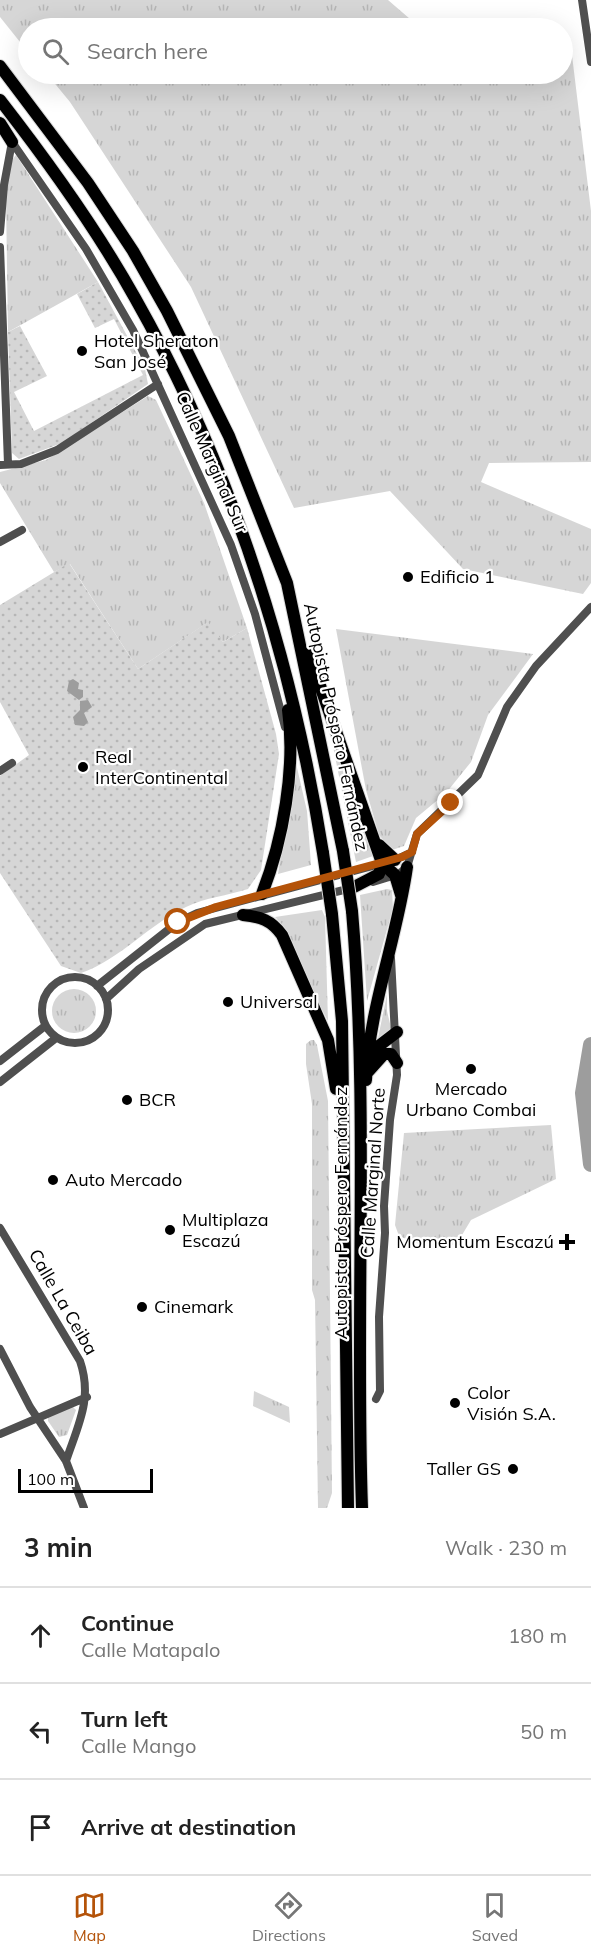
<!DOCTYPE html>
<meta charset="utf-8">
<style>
:root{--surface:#fff;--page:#f2f2f2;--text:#222;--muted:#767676;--line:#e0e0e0;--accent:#b45309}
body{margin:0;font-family:Mulish,sans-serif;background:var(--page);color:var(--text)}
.scale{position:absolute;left:18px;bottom:15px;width:135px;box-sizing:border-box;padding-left:6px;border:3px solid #000;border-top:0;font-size:16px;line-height:21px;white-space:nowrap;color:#000;-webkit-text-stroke:4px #fff;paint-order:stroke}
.stop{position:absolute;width:18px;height:18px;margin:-14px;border:4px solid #b45309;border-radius:50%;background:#fff}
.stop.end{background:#b45309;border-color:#fff;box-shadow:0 2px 6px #0008}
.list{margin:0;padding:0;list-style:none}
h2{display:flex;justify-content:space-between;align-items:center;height:78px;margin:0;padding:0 24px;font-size:26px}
h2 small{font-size:20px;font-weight:400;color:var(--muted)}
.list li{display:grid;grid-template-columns:39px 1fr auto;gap:18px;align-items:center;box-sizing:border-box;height:96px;padding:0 24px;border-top:2px solid var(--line)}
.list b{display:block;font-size:22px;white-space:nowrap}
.list p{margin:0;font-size:20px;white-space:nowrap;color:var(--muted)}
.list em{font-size:20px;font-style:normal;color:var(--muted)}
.icon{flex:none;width:33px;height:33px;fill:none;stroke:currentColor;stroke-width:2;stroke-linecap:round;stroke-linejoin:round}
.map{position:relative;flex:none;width:591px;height:1508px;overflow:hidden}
.search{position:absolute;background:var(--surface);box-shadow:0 6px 24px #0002;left:18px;right:18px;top:18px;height:66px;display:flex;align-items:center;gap:15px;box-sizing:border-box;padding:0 21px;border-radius:33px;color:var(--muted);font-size:22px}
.sheet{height:366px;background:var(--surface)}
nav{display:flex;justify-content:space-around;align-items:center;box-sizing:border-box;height:84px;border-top:2px solid var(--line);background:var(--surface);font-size:16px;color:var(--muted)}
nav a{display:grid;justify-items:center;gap:3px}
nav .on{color:var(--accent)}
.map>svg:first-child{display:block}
.grass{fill:url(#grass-tufts)}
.garden{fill:url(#garden-dots)}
.water{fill:#9d9d9d}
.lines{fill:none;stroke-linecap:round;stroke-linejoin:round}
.river{stroke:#9d9d9d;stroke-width:16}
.highway-casing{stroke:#dbdbdb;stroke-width:14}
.minor{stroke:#4f4f4f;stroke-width:8}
.highway{stroke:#000;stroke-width:12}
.highway-bridge-casing{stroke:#dbdbdb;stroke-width:14;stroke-linecap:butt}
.highway-bridge{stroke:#000;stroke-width:12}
.route{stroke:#b45309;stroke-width:8}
.poi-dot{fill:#000;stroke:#fff;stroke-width:2}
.labels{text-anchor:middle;stroke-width:4.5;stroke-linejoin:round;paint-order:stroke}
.poi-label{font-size:18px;fill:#000;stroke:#fff;text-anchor:start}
.street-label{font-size:18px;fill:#000;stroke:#fff}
</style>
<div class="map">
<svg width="591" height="1508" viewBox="0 0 591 1508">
<defs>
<pattern id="grass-tufts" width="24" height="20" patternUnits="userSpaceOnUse" patternTransform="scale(1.5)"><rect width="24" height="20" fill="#d6d6d6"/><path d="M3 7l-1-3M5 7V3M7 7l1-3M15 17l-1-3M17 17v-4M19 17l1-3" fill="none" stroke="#b6b6b6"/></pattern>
<pattern id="garden-dots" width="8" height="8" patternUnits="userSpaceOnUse" patternTransform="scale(1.5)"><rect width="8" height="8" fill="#d6d6d6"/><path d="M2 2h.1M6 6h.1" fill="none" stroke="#b6b6b6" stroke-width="1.8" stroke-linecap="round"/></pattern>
</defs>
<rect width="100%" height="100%" fill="#fff"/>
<path class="grass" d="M0,0H388L417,25L458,28H28V52L0,17Z
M563,38L570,39L591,211V462L489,463L481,482L591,529V583L583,594L463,569L390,491L294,508L191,287L70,102L47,74H562Z
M16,155L98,282L8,332L6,200C7,186 6,165 16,155Z
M148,396L156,400L204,503L247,628L223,642L207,623L138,669L70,564L54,572L0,483V472L46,460Z
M336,629L533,654L488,715L471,762L446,793L416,818L404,846L392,850L379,835L366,790Z
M329,726L373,856L356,862Z
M295,759L307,811L311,865L278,874Z
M387,889L392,890L393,908L367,1001L360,895Z
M322,910L325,917L328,1021C320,1006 312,991 305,975C295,953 293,934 275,917Z
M52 1011a22 22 0 1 1 44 0a22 22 0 1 1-44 0Z
M387,994V1011L392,1032L377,1043Z
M311,1040H314L317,1045L328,1101L332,1493L327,1508H318L315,1300L312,1290V1104L306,1064V1044Z
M551,1125L556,1179L471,1220L456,1245L419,1244L399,1236L395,1225L404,1133Z
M254,1391L289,1407L290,1423L253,1406Z
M72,1406L76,1410L67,1435L59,1437L48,1421V1416Z"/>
<path class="garden" d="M98,282L145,369L148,384L62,443L19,459L12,453L8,332L20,326L47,376L14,392L34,431L143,375L114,319L95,328L77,294Z
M69,563L138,669L208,622L223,642L247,628L276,734L279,754L261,870L248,889C227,896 206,897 186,907C148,925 121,959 81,973L61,966L0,873V776L29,755L0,702V605Z"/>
<path class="water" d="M73,679L79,683L78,689L83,690V697L79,700L67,691L69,681Z
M88,700L92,707L84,713L88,722L84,726L75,725L73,717L80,710V701Z"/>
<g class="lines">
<path class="river" d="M591,1045L583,1093L591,1164"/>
<defs>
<path id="highway" d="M0,66L88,183L133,251L167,311L229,436L287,583L343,851
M0,100C49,163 96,228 135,298C232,469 292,659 323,853
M0,123L12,142
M309,654L382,863L379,874L354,887
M379,845L395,860
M382,863L395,875L401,895
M262,894C283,840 296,768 288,710
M352,911C369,1109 355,1309 362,1508
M332,914L342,1021L348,1508
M243,915C261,917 271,920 282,935L328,1040L336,1089
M367,1055L397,1032
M366,1074L384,1054H391L397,1063
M366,1080C369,1008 397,939 407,867"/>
</defs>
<use href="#highway" class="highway-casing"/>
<path class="minor" d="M582,0L591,62
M12,142L86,249L133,330L231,545L255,614L285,727
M0,232L4,185L12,142
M0,247L8,464
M0,465L21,464L57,450L158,384
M0,542L22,530
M0,771L12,763
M373,882L399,874L407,867L417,834L478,775L507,707L536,666L591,607
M42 1010a33 33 0 1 1 66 0a33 33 0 1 1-66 0Z
M97,986L178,922L197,913L395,860L412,852
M106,999L139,969L205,924L352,888
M0,1061L45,1026
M0,1082L56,1038
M0,1228L80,1361C93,1399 78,1425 66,1461
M0,1349L30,1407L66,1461L84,1508
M376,1399L380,1391L379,1317L385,1233L384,1206L390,1120L397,1075L391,958
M0,1434L87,1397"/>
<use href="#highway" class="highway"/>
<defs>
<path id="highway-bridge" d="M343,851L352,911
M323,853L332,914"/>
</defs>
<use href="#highway-bridge" class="highway-bridge-casing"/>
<use href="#highway-bridge" class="highway-bridge"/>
</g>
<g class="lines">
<path class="route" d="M178,922L216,907L402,857L412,852L417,834L451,803"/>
</g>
<g class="poi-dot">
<circle cx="82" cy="351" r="6"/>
<circle cx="408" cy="577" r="6"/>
<circle cx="83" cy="767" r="6"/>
<circle cx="228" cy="1002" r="6"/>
<circle cx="471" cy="1069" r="6"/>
<circle cx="127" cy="1100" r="6"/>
<circle cx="53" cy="1180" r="6"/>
<circle cx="170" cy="1230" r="6"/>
<path d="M564 1233h6v6h6v6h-6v6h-6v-6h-6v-6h6z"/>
<circle cx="142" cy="1307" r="6"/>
<circle cx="455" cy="1403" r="6"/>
<circle cx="513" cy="1469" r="6"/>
</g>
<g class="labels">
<g class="poi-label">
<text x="94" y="347">Hotel Sheraton<tspan x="94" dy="21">San José</tspan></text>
<text x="420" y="583">Edificio 1</text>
<text x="95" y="763">Real<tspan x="95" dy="21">InterContinental</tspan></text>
<text x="240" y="1008">Universal</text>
<text x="471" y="1095" text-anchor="middle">Mercado<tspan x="471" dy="21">Urbano Combai</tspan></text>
<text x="139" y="1106">BCR</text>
<text x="65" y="1186">Auto Mercado</text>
<text x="182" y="1226">Multiplaza<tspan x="182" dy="21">Escazú</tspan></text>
<text x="554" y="1248" text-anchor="end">Momentum Escazú</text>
<text x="154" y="1313">Cinemark</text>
<text x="467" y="1399">Color<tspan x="467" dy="21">Visión S.A.</tspan></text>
<text x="501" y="1475" text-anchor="end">Taller GS</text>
</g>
<g class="street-label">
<text transform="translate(212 462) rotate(66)" y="6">Calle Marginal Sur</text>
<text transform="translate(336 727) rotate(78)" y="6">Autopista Próspero Fernández</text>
<text transform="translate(373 1173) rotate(-86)" y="6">Calle Marginal Norte</text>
<text transform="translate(341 1213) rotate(-90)" y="6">Autopista Próspero Fernández</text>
<text transform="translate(63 1302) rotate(60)" y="6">Calle La Ceiba</text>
</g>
</g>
</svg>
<div class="scale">100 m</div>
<div class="stop" style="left:178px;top:922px"></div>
<div class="stop end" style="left:451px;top:803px"></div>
<div class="search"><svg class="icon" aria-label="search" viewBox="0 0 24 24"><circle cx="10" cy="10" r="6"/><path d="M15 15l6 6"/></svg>Search here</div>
</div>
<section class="sheet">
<h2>3 min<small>Walk · 230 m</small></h2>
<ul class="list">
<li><svg class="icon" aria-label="ahead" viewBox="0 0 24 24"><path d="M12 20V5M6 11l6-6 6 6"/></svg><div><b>Continue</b><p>Calle Matapalo</p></div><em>180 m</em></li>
<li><svg class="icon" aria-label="left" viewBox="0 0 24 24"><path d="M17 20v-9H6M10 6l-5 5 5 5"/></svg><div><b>Turn left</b><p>Calle Mango</p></div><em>50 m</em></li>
<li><svg class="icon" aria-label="arrive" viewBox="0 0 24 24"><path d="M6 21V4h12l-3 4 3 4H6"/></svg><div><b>Arrive at destination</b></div></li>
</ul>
</section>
<nav>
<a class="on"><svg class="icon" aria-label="map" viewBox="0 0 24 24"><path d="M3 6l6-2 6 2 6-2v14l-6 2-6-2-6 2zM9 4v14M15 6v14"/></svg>Map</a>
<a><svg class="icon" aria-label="directions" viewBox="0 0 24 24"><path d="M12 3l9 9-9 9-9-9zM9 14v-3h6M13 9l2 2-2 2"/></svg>Directions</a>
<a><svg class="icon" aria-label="saved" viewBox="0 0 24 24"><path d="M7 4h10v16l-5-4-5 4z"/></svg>Saved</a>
</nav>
